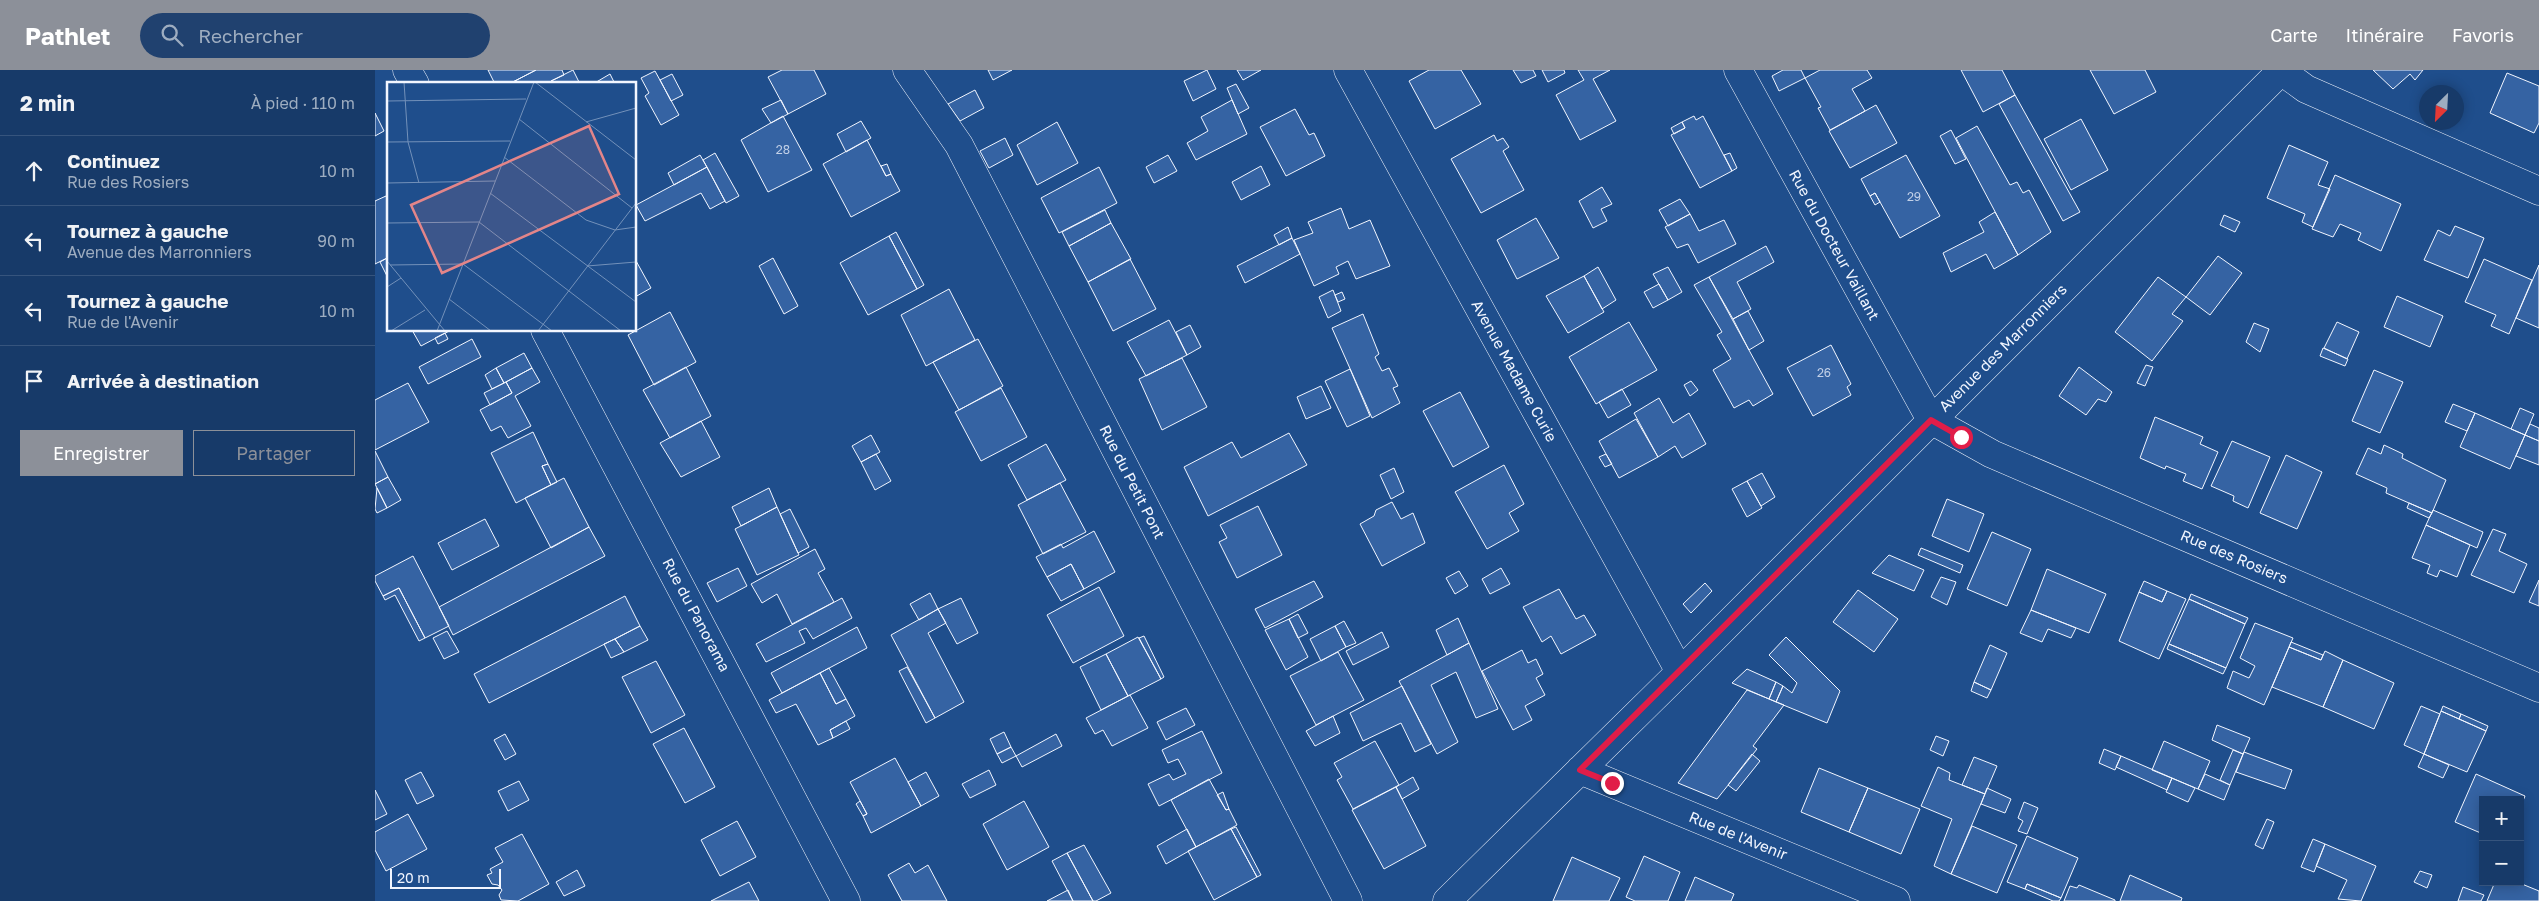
<!DOCTYPE html>
<html lang="fr">
<meta charset="utf-8">
<style>
:root{--surface:#173a69;--page:#20416f;--text:#f1f3f6;--muted:#9eadc0;--line:#36547d;--accent:#8c9099}
body{margin:0;font-family:"Golos Text",sans-serif;background:var(--page);color:var(--text)}
.controls{position:absolute;right:15px;bottom:15px;display:grid;overflow:hidden;border-radius:0px;box-shadow:0 2px 12px #0003}
.controls button{width:45px;height:45px;display:grid;place-items:center;padding:0;border:0;border-bottom:1px solid var(--line);background:var(--surface);color:var(--text);font:25px sans-serif}
.compass{position:absolute;left:2044px;top:15px;width:45px;height:45px;border-radius:50%;background:var(--surface);box-shadow:0 2px 12px #0003;rotate:204deg}
.scale{position:absolute;left:15px;bottom:12px;width:111px;box-sizing:border-box;padding-left:5px;border:2px solid #f2f6ff;border-top:0;font-size:14px;line-height:18px;white-space:nowrap;color:#f2f6ff;-webkit-text-stroke:4px #1f4e8c;paint-order:stroke}
.stop{position:absolute;width:15px;height:15px;margin:-11px;border:4px solid #e11d48;border-radius:50%;background:#fff}
.stop.end{background:#e11d48;border-color:#fff;box-shadow:0 1px 5px #0008}
.list{margin:0;padding:0;list-style:none}
h2{display:flex;justify-content:space-between;align-items:center;height:65px;margin:0;padding:0 20px;font-size:21px}
h2 small{font-size:16px;font-weight:400;color:var(--muted)}
.list li{display:grid;grid-template-columns:32px 1fr auto;gap:15px;align-items:center;box-sizing:border-box;height:70px;padding:0 20px;border-top:1px solid var(--line)}
.list b{display:block;font-size:19px;white-space:nowrap}
.list p{margin:0;font-size:16px;white-space:nowrap;color:var(--muted)}
.list em{font-size:16px;font-style:normal;color:var(--muted)}
.actions{display:flex;gap:10px;padding:15px 20px}
.actions a{flex:1;padding:11px 0;border:1px solid var(--accent);border-radius:0px;text-align:center;font-size:18px;color:var(--accent)}
.actions .main{background:var(--accent);color:#fff}
.icon{flex:none;width:28px;height:28px;fill:none;stroke:currentColor;stroke-width:2;stroke-linecap:round;stroke-linejoin:round}
.map{position:relative;flex:none;width:2164px;height:831px;overflow:hidden}
header{display:flex;align-items:center;gap:30px;box-sizing:border-box;height:70px;padding:0 25px;background:var(--accent);color:#fff}
header strong{font-size:24px}
nav{display:flex;gap:28px;margin-inline-start:auto;font-size:18px}
.search{width:350px;height:45px;background:var(--page);display:flex;align-items:center;gap:12px;box-sizing:border-box;padding:0 18px;border-radius:28px;color:var(--muted);font-size:19px}
main{display:flex}
aside{flex:1;background:var(--surface)}
.map>svg:first-child{display:block}
.building{fill:#3563a3;stroke:#f2f6ff}
.lines{fill:none;stroke-linecap:round;stroke-linejoin:round}
.street-casing{stroke:#f2f6ff;stroke-width:29}
.street{stroke:#1f4e8c;stroke-width:28}
.route{stroke:#e11d48;stroke-width:6}
.labels{text-anchor:middle;stroke-width:4;stroke-linejoin:round;paint-order:stroke}
.number-label{font-size:12px;fill:#c3d1e8}
.street-label{font-size:15px;fill:#f2f6ff;stroke:#1f4e8c}
.inset-road{fill:none;stroke:#7391ba;stroke-width:1}
.view{fill:#e38589;fill-opacity:0.15;stroke:#e38589;stroke-width:2.5}
.inset-edge{fill:none;stroke:#f2f6ff;stroke-width:2.5}
</style>
<header>
<strong>Pathlet</strong>
<div class="search"><svg class="icon" aria-label="search" viewBox="0 0 24 24"><circle cx="10" cy="10" r="6"/><path d="M15 15l6 6"/></svg>Rechercher</div>
<nav><a>Carte</a><a>Itinéraire</a><a>Favoris</a></nav>
</header>
<main>
<aside>
<h2>2 min<small>À pied · 110 m</small></h2>
<ul class="list">
<li><svg class="icon" aria-label="ahead" viewBox="0 0 24 24"><path d="M12 20V5M6 11l6-6 6 6"/></svg><div><b>Continuez</b><p>Rue des Rosiers</p></div><em>10 m</em></li>
<li><svg class="icon" aria-label="left" viewBox="0 0 24 24"><path d="M17 20v-9H6M10 6l-5 5 5 5"/></svg><div><b>Tournez à gauche</b><p>Avenue des Marronniers</p></div><em>90 m</em></li>
<li><svg class="icon" aria-label="left" viewBox="0 0 24 24"><path d="M17 20v-9H6M10 6l-5 5 5 5"/></svg><div><b>Tournez à gauche</b><p>Rue de l'Avenir</p></div><em>10 m</em></li>
<li><svg class="icon" aria-label="arrive" viewBox="0 0 24 24"><path d="M6 21V4h12l-3 4 3 4H6"/></svg><div><b>Arrivée à destination</b></div></li>
</ul>
<div class="actions"><a class="main">Enregistrer</a><a>Partager</a></div>
</aside>
<div class="map">
<svg width="2164" height="831" viewBox="0 0 2164 831">
<rect width="100%" height="100%" fill="#1f4e8c"/>
<path class="building" d="M113,0H161L134,14H120Z
M161,0H187L189,5L176,11L177,14H134Z
M198,0L205,14H177L176,11Z
M407,0H439L451,24L413,44L393,7Z
M613,0H637L618,10Z
M832,0L841,19L818,31L809,11Z
M862,0H886L868,10Z
M1054,0H1086L1106,34L1060,59L1034,11Z
M1138,0H1158L1161,6L1146,13Z
M1167,0H1189L1190,3L1173,12Z
M1203,0H1235L1218,9L1241,51L1205,70L1181,25L1209,10Z
M1408,0H1426L1430,8L1404,21L1397,6Z
M1445,0H1492L1497,8L1477,19L1490,41L1455,60L1443,38L1446,37L1430,8Z
M1586,0H1627L1640,25L1608,42Z
M1715,0H1770L1781,22L1739,44Z
M1998,0H2048L2040,10L2035,4L2018,19Z
M280,1L304,45L286,55L270,26L274,23L266,8Z
M2132,3L2164,16V53L2159,63L2115,43Z
M235,4L240,14H218Z
M297,4L308,25L296,31L285,10Z
M861,14L874,38L863,44L852,18Z
M600,20L609,38L585,51L573,34Z
M1640,25L1705,142L1688,151L1624,34Z
M406,30L413,44L396,53L387,39Z
M857,30L872,64L821,90L812,73L833,61L826,47Z
M1501,35L1522,73L1475,98L1454,61Z
M920,39L934,65L939,63L950,86L911,106L885,57Z
M0,43L9,61L0,66Z
M408,46L437,100L393,122L366,70Z
M1319,46L1321,50L1328,46L1357,101L1325,118L1296,65L1310,58L1307,52Z
M1706,49L1733,100L1696,120L1669,69Z
M486,51L496,68L471,82L462,64Z
M682,52L703,93L662,115L642,75Z
M1307,52L1310,58L1299,64L1296,58Z
M1602,56L1635,115L1642,112L1648,123L1654,120L1676,162L1643,185L1581,68Z
M1576,60L1591,89L1580,94L1565,66Z
M1119,65L1122,71L1128,68L1134,77L1128,81L1149,120L1106,143L1076,89Z
M630,68L638,85L614,98L605,81Z
M492,70L511,106L516,104L525,121L476,147L448,94Z
M1914,75L1953,92L1943,115L1955,119L1938,157L1927,152L1930,144L1892,128Z
M340,83L364,126L351,133L328,90Z
M1355,83L1362,98L1357,101L1349,85Z
M325,85L332,97L299,115L293,103Z
M793,85L802,101L779,113L771,97Z
M1531,85L1565,146L1525,168L1500,123L1495,126L1486,109Z
M512,94L516,104L511,106L506,96Z
M886,96L895,115L866,130L857,112Z
M332,97L350,131L335,139L326,123L270,151L261,135Z
M724,97L742,133L684,163L666,128Z
M1960,105L2026,134L2006,181L1983,170L1986,163L1965,154L1958,167L1937,159Z
M1227,117L1237,134L1226,139L1232,151L1218,158L1204,131Z
M1500,123L1505,132L1500,135L1495,126Z
M11,126L14,131V187L0,194V131Z
M1305,129L1315,144L1293,156L1284,140Z
M966,138L974,159L995,150L1015,196L981,209L973,191L961,197L964,204L939,216L919,170L938,163L933,152Z
M730,140L736,153L694,176L687,162Z
M1620,142L1643,185L1619,199L1611,184L1576,202L1568,183L1609,162L1604,152Z
M1315,144L1324,161L1349,150L1361,174L1323,193L1313,174L1302,178L1290,157Z
M1849,145L1865,152L1860,162L1845,155Z
M1161,148L1184,188L1142,209L1122,170Z
M736,153L756,189L713,212L694,176Z
M2080,156L2109,168L2093,208L2049,190L2063,160L2075,166Z
M913,157L917,168L904,175L899,165Z
M521,162L549,215L542,219L514,166Z
M514,166L542,219L493,245L465,193Z
M917,168L925,184L870,213L862,196Z
M1391,176L1399,192L1362,212L1376,239L1358,249L1334,207Z
M1843,186L1867,203L1835,245L1811,227Z
M14,187V207L13,208L5,192Z
M398,188L423,236L409,244L384,196Z
M260,189L276,218L260,227Z
M755,189L781,239L738,261L713,212Z
M2109,189L2157,210L2134,264L2116,256L2121,245L2090,232Z
M2164,195V258L2141,248Z
M1223,197L1241,230L1227,239L1209,206Z
M1293,197L1307,222L1293,230L1278,204Z
M1209,206L1229,242L1193,263L1171,226Z
M1334,207L1398,324L1378,336L1374,330L1359,338L1338,300L1356,289L1342,265L1347,262L1319,215Z
M1783,207L1811,227L1797,244L1808,251L1777,291L1740,262Z
M1284,214L1293,230L1278,238L1269,222Z
M574,219L600,270L551,296L526,245Z
M958,220L966,241L953,248L944,227Z
M967,222L970,229L963,232L960,225Z
M2022,226L2068,246L2055,277L2009,257Z
M1373,241L1389,271L1374,280L1358,249Z
M295,242L321,292L279,315L253,265Z
M988,244L1004,284L1000,287L1007,301L1014,298L1023,316L1018,318L1025,333L997,348L957,258Z
M794,250L812,285L771,306L752,272Z
M1254,252L1282,300L1221,334L1194,287Z
M1962,252L1984,262L1972,289L1949,278Z
M1879,253L1894,259L1885,282L1871,272Z
M815,255L826,277L812,285L801,262Z
M37,260H76L46,276Z
M70,263L73,269L63,274L60,268Z
M97,269L106,287L53,314L44,297Z
M603,269L628,316L584,340L558,292Z
M1456,275L1476,314L1472,317L1476,325L1438,346L1412,298Z
M1948,278L1973,289L1970,296L1945,286Z
M149,283L157,298L129,313L121,298Z
M807,288L832,337L787,360L764,309Z
M1771,295L1778,297L1770,316L1762,313Z
M311,297L336,346L295,368L268,320Z
M1704,297L1737,322L1731,332L1723,329L1711,345L1684,326Z
M121,298L129,313L117,319L110,305Z
M157,298L165,312L140,326L156,356L133,368L126,356L116,361L105,340L137,323L131,312Z
M975,299L995,346L972,357L950,311Z
M1999,300L2028,312L2005,363L1977,351Z
M1316,311L1323,320L1315,326L1309,315Z
M131,312L137,323L115,335L109,323Z
M33,313L54,352L0,380V330Z
M946,316L956,338L931,349L922,327Z
M626,318L652,367L606,391L580,342Z
M1247,319L1256,335L1233,348L1224,332Z
M1085,322L1114,377L1078,397L1048,341Z
M1284,328L1298,353L1314,343L1331,374L1307,388L1300,376L1283,387L1259,343Z
M2078,334L2100,343L2092,361L2070,352Z
M2145,338L2159,344L2150,365L2136,359Z
M2100,343L2150,365L2135,399L2085,377Z
M1780,347L1828,367L1825,374L1843,382L1827,419L1808,411L1811,404L1791,396L1790,399L1765,388Z
M1261,349L1283,387L1244,408L1224,371Z
M326,351L345,387L306,407L285,373Z
M2155,354L2164,358V371L2150,365Z
M158,362L173,394L167,396L176,415L141,433L116,383Z
M914,363L932,395L833,446L809,397L857,372L866,388Z
M496,365L505,382L486,392L477,376Z
M2150,365L2164,371V395L2141,386Z
M1857,371L1895,387L1873,438L1858,431L1859,426L1836,416Z
M671,374L691,410L652,430L633,395Z
M2009,375L2028,384L2027,388L2071,410L2057,443L2011,423L2012,418L1981,404L1993,378L2006,384Z
M0,381L13,407L0,414Z
M501,384L516,411L500,420L486,392Z
M1231,384L1237,394L1230,397L1224,387Z
M1911,385L1947,402L1922,459L1885,443Z
M173,394L182,412L176,415L167,396Z
M1129,395L1149,434L1134,443L1144,461L1112,479L1080,422Z
M1019,398L1029,422L1016,429L1005,405Z
M1387,403L1400,427L1386,436L1372,411Z
M13,407L26,430L12,438L0,414Z
M189,408L214,457L176,478L150,428Z
M1372,411L1387,438L1372,447L1357,419Z
M685,413L711,462L668,484L643,435Z
M2,418L12,438L2,443L0,439Z
M394,418L402,437L366,456L357,437Z
M1572,429L1609,444L1594,482L1557,466Z
M1017,432L1026,449L1038,443L1050,473L1007,496L985,454L999,446L1001,440Z
M2034,433L2057,443L2054,448L2032,438Z
M883,436L907,485L862,508L844,472L852,468L845,455Z
M402,437L424,485L382,505L360,459Z
M415,439L434,477L423,483L405,444Z
M2058,440L2108,462L2102,478L2051,455Z
M110,449L124,476L77,500L63,473Z
M2051,455L2095,475L2082,507L2065,500L2062,507L2052,503L2055,495L2037,488Z
M214,457L230,486L78,565L64,537Z
M2118,459L2131,464L2124,481L2152,494L2139,523L2096,505Z
M719,461L740,502L709,519L696,494L672,507L661,487L686,474L688,478Z
M1617,462L1656,479L1632,536L1592,519Z
M1546,478L1588,495L1585,503L1543,485Z
M440,479L450,499L443,503L459,532L417,554L402,524L387,533L376,514Z
M1514,485L1549,500L1539,521L1497,503Z
M38,486L74,556L50,568L24,518L8,526L0,511V506Z
M696,494L709,519L686,531L672,507Z
M363,498L372,516L342,532L332,513Z
M1126,498L1135,514L1115,524L1107,509Z
M1672,499L1731,524L1714,563L1656,540Z
M1084,501L1093,516L1080,524L1071,508Z
M1566,507L1581,512L1572,535L1556,527Z
M2164,510V536L2154,532Z
M939,511L948,527L890,558L880,539Z
M1769,511L1792,521L1787,532L1764,522Z
M1330,513L1337,521L1316,543L1308,534Z
M724,517L749,566L698,593L672,545Z
M24,518L50,568L44,571L20,525L10,530L8,526Z
M1184,519L1201,549L1209,545L1221,565L1186,584L1176,566L1167,572L1148,537Z
M1483,520L1523,549L1499,582L1458,552Z
M1792,521L1811,529L1784,589L1744,571L1764,522L1787,532Z
M555,523L563,539L544,550L535,534Z
M1816,524L1873,548L1870,554L1814,529Z
M250,526L265,556L114,633L99,604Z
M467,528L477,548L438,569L431,558L424,561L430,573L391,592L381,574Z
M586,528L603,563L582,574L563,539Z
M1814,529L1870,554L1851,598L1794,574Z
M563,539L571,553L553,563L589,632L560,648L516,565Z
M1656,540L1701,558L1696,568L1673,559L1667,572L1645,563Z
M923,544L933,563L923,568L914,549Z
M1083,548L1094,573L1072,585L1061,560Z
M914,549L933,587L911,600L890,560Z
M969,551L981,573L971,577L960,556Z
M1880,553L1918,568L1889,635L1852,618L1858,601L1874,608L1880,596L1865,588Z
M265,556L273,570L249,582L240,569Z
M960,556L971,577L946,591L935,569Z
M482,557L492,578L407,623L396,603Z
M72,561L84,582L69,589L58,568Z
M1007,562L1014,577L978,595L971,581Z
M769,566L789,607L786,609L764,568Z
M763,567L786,609L753,626L731,584Z
M1411,567L1465,621L1452,653L1401,632L1408,616L1417,623L1422,613L1394,585Z
M240,569L249,582L236,588L229,574Z
M1916,572L1948,585L1946,590L1914,577Z
M1094,573L1123,639L1101,648L1081,602L1056,615L1083,672L1062,684L1024,611Z
M1794,574L1851,598L1848,604L1792,579Z
M1615,575L1632,583L1616,620L1599,612Z
M1914,577L1946,590L1950,581L1968,590L1948,637L1897,617Z
M1147,580L1153,593L1161,589L1168,604L1161,608L1170,625L1150,636L1157,650L1138,660L1107,601Z
M963,582L989,630L941,655L915,606Z
M731,584L753,626L726,640L705,597Z
M1968,590L2019,613L1999,659L1948,637Z
M281,591L310,645L276,663L247,607Z
M532,597L560,648L551,653L524,601Z
M454,598L471,629L461,634L445,603Z
M1372,599L1401,612L1394,629L1357,613Z
M445,603L461,634L471,629L480,646L455,660L458,668L443,675L421,634L401,643L394,630Z
M1401,612L1408,616L1401,632L1394,629Z
M1599,612L1616,620L1612,628L1596,621Z
M1027,616L1056,674L1040,682L1026,653L988,671L975,643Z
M1372,620L1409,635L1378,676L1382,679L1342,729L1303,713Z
M755,625L773,658L737,676L728,660L720,664L711,648Z
M2046,636L2065,644L2049,684L2029,675Z
M2068,636L2086,644L2084,649L2066,641Z
M811,638L820,655L791,670L782,652Z
M2066,641L2111,661L2092,702L2049,684Z
M2086,644L2113,656L2111,661L2084,649Z
M958,646L965,663L940,676L931,661Z
M471,651L475,659L458,668L455,660Z
M1842,655L1875,668L1868,684L1837,670Z
M309,658L340,717L310,733L278,674Z
M827,661L847,703L784,736L773,714L794,704L798,710L811,704L803,689L793,693L787,680Z
M629,662L636,677L622,684L615,669Z
M130,664L141,684L130,690L119,670Z
M681,664L687,676L647,697L641,686Z
M1561,666L1574,671L1568,686L1555,680Z
M1000,671L1024,715L978,739L962,710L967,707L959,693Z
M1789,671L1835,691L1823,719L1777,700Z
M636,677L641,686L627,693L622,684Z
M1729,679L1746,686L1740,700L1724,693Z
M1858,680L1868,684L1855,715L1845,710Z
M1869,682L1917,700L1910,719L1861,702Z
M1377,684L1385,691L1361,721L1353,715Z
M2049,684L2074,695L2068,708L2043,697Z
M1746,686L1797,708L1792,720L1741,697Z
M1599,687L1622,696L1610,724L1587,715Z
M520,688L546,736L496,763L488,746L492,744L475,712Z
M1563,697L1575,703L1574,710L1610,724L1576,804L1559,796L1577,749L1546,736Z
M1444,698L1493,718L1474,762L1426,742Z
M614,700L621,715L595,728L587,714Z
M46,702L59,726L42,734L30,710Z
M551,702L564,726L546,736L533,712Z
M1830,704L1855,715L1849,730L1823,719Z
M2101,704L2150,726L2145,738V730H2108V764L2080,752Z
M1038,707L1044,719L1027,729L1021,717Z
M1797,708L1820,718L1813,732L1791,722Z
M834,709L851,740L854,739L862,755L821,777L796,730Z
M144,711L154,730L133,741L123,721Z
M1021,717L1051,776L1009,799L977,740Z
M1493,718L1545,739L1526,784L1474,762Z
M1612,718L1636,729L1630,743L1606,734Z
M0,720L12,744L0,750Z
M848,722L854,739L851,740L842,725Z
M485,731L492,744L488,746L481,734Z
M649,731L674,777L632,800L608,754Z
M1649,732L1663,738L1652,764L1643,761L1648,751L1643,748Z
M33,744L52,779L11,801L0,780V762Z
M1892,749L1899,752L1888,779L1880,775Z
M362,751L381,787L345,806L326,770Z
M1597,756L1642,775L1622,823L1576,804Z
M861,757L886,805L882,807L856,759Z
M812,759L821,777L791,794L782,776Z
M856,759L882,807L839,830L813,781Z
M147,764L174,814L143,831L126,830L124,825L127,820L123,815L117,814L112,805L117,803L115,799L128,792L120,778Z
M1652,766L1703,788L1686,828L1652,814L1650,819L1632,812Z
M1938,769L1950,774L1939,802L1926,797Z
M1950,774L2001,796L1986,831L1963,829L1972,810L1941,796Z
M709,775L736,823L721,831H718L692,783Z
M692,783L718,831H698L677,791Z
M1269,786L1305,802L1293,831H1260L1251,827Z
M1197,787L1245,808L1234,831H1178Z
M534,793L540,803L553,795L572,831H527L513,805Z
M202,800L210,816L189,826L181,812Z
M2045,801L2057,805L2052,818L2039,812Z
M1755,805L1807,828L1806,831H1745Z
M1320,807L1359,824L1356,831H1310Z
M374,812L384,831H336Z
M2120,812H2142L2164,821V831H2112Z
M1652,814L1686,828L1684,831H1678L1650,819Z
M1704,815L1740,830V831H1689L1695,816L1702,818Z
M2088,817L2109,825L2106,831H2083Z
M693,820L698,831H672Z"/>
<g class="lines">
<defs>
<path id="street" d="M32,0L40,14
M532,0L584,75L973,831
M973,0L1305,602
M1363,0L1556,350L1617,384L2164,618
M1905,0L1931,19L2164,121
M170,260L471,831
M1205,700L1521,831
M1072,831L1305,602L1907,0"/>
</defs>
<use href="#street" class="street-casing"/>
<use href="#street" class="street"/>
</g>
<g class="lines">
<path class="route" d="M1237,713L1205,700L1556,350L1586,367"/>
</g>
<g class="labels">
<g class="number-label">
<text x="408" y="84">28</text>
<text x="1539" y="131">29</text>
<text x="1449" y="307">26</text>
</g>
<g class="street-label">
<text transform="translate(1459 175) rotate(61)" y="5">Rue du Docteur Vaillant</text>
<text transform="translate(1628 278) rotate(-45)" y="5">Avenue des Marronniers</text>
<text transform="translate(1139 301) rotate(61)" y="5">Avenue Madame Curie</text>
<text transform="translate(757 412) rotate(63)" y="5">Rue du Petit Pont</text>
<text transform="translate(1859 487) rotate(23)" y="5">Rue des Rosiers</text>
<text transform="translate(321 545) rotate(62)" y="5">Rue du Panorama</text>
<text transform="translate(1363 766) rotate(22)" y="5">Rue de l'Avenir</text>
</g>
</g>
<g transform="translate(12 12)">
<rect width="249" height="249" fill="#1f4e8c"/>
<path class="inset-road" d="M17,0L21,60L32,101M148,0L249,78M162,0H221M0,19L139,17M132,37L245,126M199,40L249,26M0,60L123,59M117,75L199,138L228,148L249,145M0,101L108,99M103,111L249,220M0,141L92,140L234,249M0,179L58,249M3,183L76,182L165,249M200,184L249,180M0,205L14,196M62,217L104,249M4,249L38,228M50,249L147,0M151,249L249,121"/>
<path class="view" d="M202,44L232,112L55,191L24,123Z"/>
<rect width="249" height="249" class="inset-edge"/>
</g>
</svg>
<div class="controls">
<button>+</button>
<button>−</button>
</div>
<svg class="compass" viewBox="-18 -18 36 36"><path d="M0-13l5 13h-10z" fill="#e53935"/><path d="M0 13l5-13h-10z" fill="#9eadc0"/></svg>
<div class="scale">20 m</div>
<div class="stop" style="left:1586px;top:367px"></div>
<div class="stop end" style="left:1237px;top:713px"></div>
</div>
</main>
